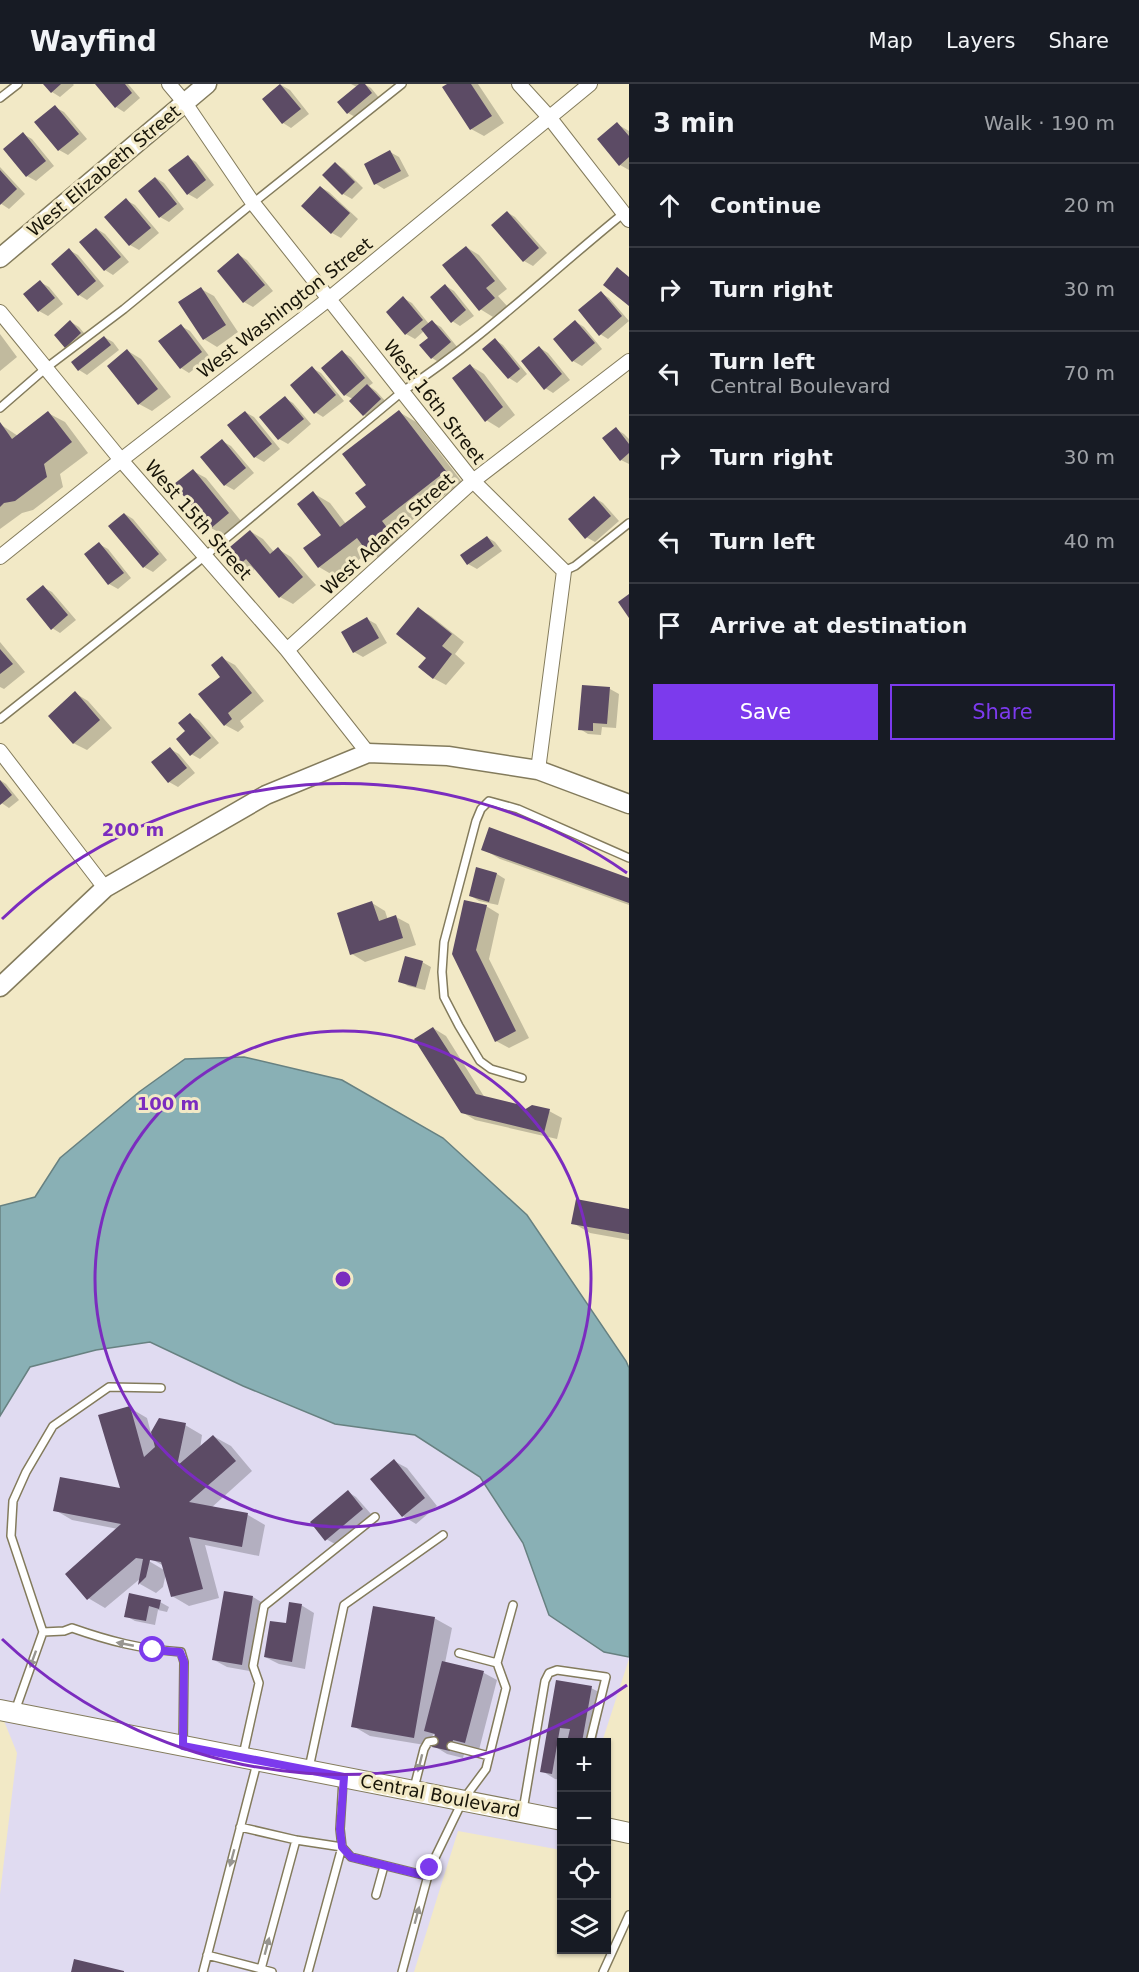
<!DOCTYPE html>
<meta charset="utf-8">
<style>
:root{--surface:#171b24;--page:#20242c;--text:#f1f3f6;--muted:#9ea1a6;--line:#363941;--accent:#7c3aed}
body{margin:0;font-family:"DejaVu Sans",sans-serif;background:var(--page);color:var(--text)}
.controls{position:absolute;right:18px;bottom:18px;display:grid;overflow:hidden;border-radius:0px;box-shadow:0 2px 4px #0004}
.controls button{width:54px;height:54px;display:grid;place-items:center;padding:0;border:0;border-bottom:2px solid var(--line);background:var(--surface);color:var(--text);font:30px sans-serif}
.stop{position:absolute;width:18px;height:18px;margin:-14px;border:4px solid #7c3aed;border-radius:50%;background:#fff}
.stop.end{background:#7c3aed;border-color:#fff;box-shadow:0 2px 6px #0008}
.list{margin:0;padding:0;list-style:none}
h2{display:flex;justify-content:space-between;align-items:center;height:78px;margin:0;padding:0 24px;font-size:26px}
h2 small{font-size:20px;font-weight:400;color:var(--muted)}
.list li{display:grid;grid-template-columns:39px 1fr auto;gap:18px;align-items:center;box-sizing:border-box;height:84px;padding:0 24px;border-top:2px solid var(--line)}
.list b{display:block;font-size:22px;white-space:nowrap}
.list p{margin:0;font-size:20px;white-space:nowrap;color:var(--muted)}
.list em{font-size:20px;font-style:normal;color:var(--muted)}
.actions{display:flex;gap:12px;padding:18px 24px}
.actions a{flex:1;padding:14px 0;border:2px solid var(--accent);border-radius:0px;text-align:center;font-size:21px;color:var(--accent)}
.actions .main{background:var(--accent);color:#fff}
.icon{flex:none;width:33px;height:33px;fill:none;stroke:currentColor;stroke-width:2;stroke-linecap:round;stroke-linejoin:round}
.map{position:relative;flex:none;width:629px;height:1888px;overflow:hidden}
header{display:flex;align-items:center;gap:36px;box-sizing:border-box;height:84px;padding:0 30px;background:var(--surface);border-bottom:2px solid var(--line)}
header strong{font-size:28px}
nav{display:flex;gap:33px;margin-inline-start:auto;font-size:21px}
main{display:flex}
aside{flex:1;background:var(--surface)}
.map>svg:first-child{display:block}
.commercial{fill:#e0dbf1}
.water{fill:#89b0b5;stroke:#678181;stroke-width:1.5}
.shadow{fill:#0003;fill-rule:evenodd}
.building{fill:#5c4b65}
.lines{fill:none;stroke-linecap:round;stroke-linejoin:round}
.lane-casing{stroke:#837b5c;stroke-width:10}
.street-casing{stroke:#837b5c;stroke-width:16}
.secondary-casing{stroke:#837b5c;stroke-width:21}
.primary-casing{stroke:#837b5c;stroke-width:22}
.lane{stroke:#fff;stroke-width:7}
.street{stroke:#fff;stroke-width:14}
.secondary{stroke:#fff;stroke-width:18}
.primary{stroke:#fff;stroke-width:20}
.oneway{fill:#979590}
.route{stroke:#7c3aed;stroke-width:8}
.ring{fill:none;stroke:#7b2cbf;stroke-width:3}
.labels{text-anchor:middle;stroke-width:6;stroke-linejoin:round;paint-order:stroke}
.street-label{font-size:18px;fill:#171408;stroke:#f2e9c6}
.centre{fill:#7b2cbf;stroke:#f2e9c6;stroke-width:3}
.ring-label{font-size:18px;text-anchor:middle;font-weight:bold;fill:#7b2cbf;stroke:#f2e9c6;stroke-width:6;stroke-linejoin:round;paint-order:stroke}
</style>
<header>
<strong>Wayfind</strong>
<nav><a>Map</a><a>Layers</a><a>Share</a></nav>
</header>
<main>
<div class="map">
<svg width="629" height="1888" viewBox="0 0 629 1888">
<rect width="100%" height="100%" fill="#f2e9c6"/>
<path class="commercial" d="M150,1258L243,1302L335,1340L415,1351L480,1393L523,1459L549,1531L629,1567V1575L602,1658H562L561,1766L458,1747L414,1888H0V1810L17,1669L0,1627V1332L30,1283L96,1266Z"/>
<path class="water" d="M244,973L342,996L443,1054L527,1131L626,1277L629,1284V1573L604,1568L549,1531L523,1459L480,1393L415,1351L335,1340L243,1302L150,1258L96,1266L30,1283L0,1332V1122L35,1113L60,1074L139,1008L185,975Z"/>
<path class="shadow" d="M45,0H73L74,1L60,13L52,8Z
M97,0H128L140,14L124,28L116,23Z
M351,0H364L371,4L380,15L357,34L348,29L339,18L357,3Z
M450,0H478L504,39L484,52L471,45Z
M281,1L290,6L309,30L291,44L283,39L264,15Z
M55,23L64,28L87,55L68,71L59,66L36,38Z
M617,40L629,47V86L620,81Z
M23,50L32,55L54,82L36,97L27,92L5,65Z
M390,68L399,73L409,92L384,105L376,100Z
M188,73L196,78L214,101L197,115L188,110Z
M336,80L344,85L363,104L352,115L343,110L325,91Z
M0,83L25,110L9,125L0,119Z
M156,94L164,99L184,125L169,138L160,133Z
M320,103L329,108L358,135L341,154L332,149Z
M126,116L135,121L159,149L139,166L130,161Z
M507,128L515,133L547,169L533,182L524,177Z
M97,145L105,150L129,178L113,191L105,186Z
M466,163L479,171L507,205L498,212L507,222L493,233L480,225Z
M69,166L78,171L104,202L87,216L79,211Z
M239,171L247,176L273,207L253,223L244,218L219,187Z
M40,198L49,203L63,220L48,232L39,227L25,210Z
M446,202L454,207L474,232L460,242L452,237Z
M201,205L214,212L238,248L217,263L204,255Z
M601,209L609,214L629,237L608,255L600,250Z
M403,214L412,219L429,240L432,238L441,243L458,264L440,279L432,274L430,254L424,247L415,255L406,250Z
M71,238L79,243L89,255L74,268L66,263Z
M576,238L584,243L602,265L582,282L573,277Z
M181,242L190,247L210,273L189,289L181,284Z
M0,250L17,273L0,287Z
M104,253L113,258L119,266L87,291L79,286Z
M495,256L503,261L527,290L517,299L509,294Z
M540,264L548,269L570,296L553,309L545,304Z
M128,267L141,275L171,313L152,327L139,320Z
M342,268L351,273L373,299L369,302L376,307L389,321L373,336L364,331L353,315L345,311Z
M471,282L484,290L515,331L499,344L486,336Z
M312,284L321,289L344,317L323,333L315,328Z
M285,314L293,319L311,340L288,360L279,355Z
M245,328L254,333L280,365L264,378L255,373L229,342Z
M399,328L416,338L462,398L398,447L408,461L386,478L369,468L336,493L319,483L323,451L313,409L330,419L346,440L368,423V402Z
M48,329L65,338L88,369L60,390L63,403L33,426L22,429L0,445V340L18,352Z
M616,345L624,350L629,355V380L621,376Z
M222,357L231,362L254,389L234,406L225,401L202,374Z
M193,387L206,394L241,437L224,451L211,444Z
M595,414L603,419L619,437L595,458L586,453Z
M125,430L133,435L167,476L153,488L144,483Z
M250,447L263,455L274,468L278,465L291,473L316,501L293,520L280,513L256,484L251,489L238,481Z
M487,453L495,458L502,467L477,485L468,480Z
M99,460L108,465L131,494L118,505L109,500L86,471Z
M43,503L52,508L76,536L60,549L52,544Z
M418,525L431,532L464,558L455,570L465,579L446,601L433,594Z
M367,535L376,540L387,559L363,573L354,568Z
M0,558L25,588L4,605L0,603Z
M222,574L235,581L264,617L240,637L244,643L238,648L225,641Z
M583,603L610,605L619,610L616,644L602,643L601,651L588,650L580,645Z
M75,609L88,617L112,644L87,666L73,659Z
M190,631L199,636L219,659L200,675L191,670L187,647Z
M170,665L179,670L195,689L178,703L169,698Z
M0,696L6,700L19,716L9,724L0,718Z
M490,745L629,795V821L500,775L483,765Z
M478,785L497,790L505,795L498,821L479,817L471,812Z
M372,819L385,827L388,836L396,833L409,840L416,861L365,878L352,870Z
M486,822L499,830L489,875L529,954L509,964L496,957L453,870Z
M422,878L431,883L425,906L408,902L400,897Z
M433,944L446,952L485,1014L520,1022L527,1026L549,1027L562,1034L557,1055L475,1036L462,1028Z
M577,1117L629,1126V1156L590,1149L573,1139Z
M130,1324L147,1334L151,1349L160,1336L185,1341L202,1351L200,1365L213,1352L231,1362L252,1387L211,1424L248,1431L265,1441L259,1472L205,1461L219,1514L189,1522L172,1512L166,1489L163,1503L156,1509L140,1500L141,1494L105,1524L88,1514L118,1445L72,1436L55,1426L122,1406ZM144,1471L164,1482V1486L142,1473Z
M394,1377L407,1384L437,1422L416,1440L403,1432Z
M348,1408L356,1413L371,1430L335,1460L326,1455Z
M130,1511L160,1518L169,1523L167,1528L158,1526L155,1541L135,1537L126,1532Z
M253,1513L266,1521L255,1588L227,1583L214,1576Z
M301,1521L314,1529L305,1585L279,1580L265,1573Z
M434,1534L452,1544L445,1579L484,1589L497,1596L479,1666L466,1662L463,1674L447,1670L434,1662L436,1653L433,1650L431,1662L370,1652L353,1642Z
M557,1598L591,1604L605,1611L596,1658H562V1696L555,1695L542,1687Z"/>
<path class="building" d="M43,0H61L51,9Z
M95,0H125L132,9L115,24Z
M280,0L301,25L282,40L262,15Z
M359,0H365L372,9L347,30L337,18Z
M447,0H471L492,32L470,46L442,3Z
M55,21L79,50L58,67L34,38Z
M617,38L629,52V73L619,82L597,55Z
M23,48L46,77L26,93L3,65Z
M390,66L401,87L374,101L364,80Z
M188,71L206,96L187,111L168,86Z
M335,78L355,98L342,111L322,91Z
M0,86L17,105L0,121Z
M155,93L177,120L159,134L138,107Z
M320,102L350,129L331,150L301,122Z
M126,114L151,144L129,162L104,133Z
M507,127L539,164L523,178L491,141Z
M96,144L121,173L104,187L79,158Z
M466,162L495,197L486,204L495,214L479,227L442,181Z
M69,164L96,197L78,212L51,180Z
M238,169L265,201L243,219L217,187Z
M617,183L629,193V222L603,201Z
M40,196L55,214L38,228L23,210Z
M445,200L466,226L451,239L430,213Z
M201,203L226,241L203,256L178,218Z
M601,207L622,232L599,252L578,226Z
M403,212L423,236L405,251L386,228Z
M70,236L81,249L65,264L54,251Z
M432,236L451,258L431,275L419,261L428,254L421,245Z
M575,236L595,259L572,278L553,255Z
M181,240L202,268L180,285L158,257Z
M104,252L111,261L78,287L71,278Z
M495,254L520,285L508,295L482,265Z
M539,262L562,290L544,306L521,277Z
M127,265L158,305L138,321L107,282Z
M342,266L365,294L344,312L321,284Z
M470,280L503,323L485,338L452,294Z
M312,282L336,311L314,330L290,301Z
M367,300L381,315L363,332L349,317Z
M285,312L304,335L278,356L259,333Z
M399,326L446,387L382,437L392,450L368,469L357,454L318,484L303,464L321,451L297,420L313,407L340,443L366,423L355,409L366,401L342,370Z
M48,327L72,358L44,380L47,393L15,417L4,419L0,423V338L12,355Z
M245,327L272,360L254,374L227,341Z
M616,343L629,360V369L620,377L602,354Z
M222,355L246,384L224,402L200,373Z
M193,385L229,429L210,445L174,400Z
M594,412L611,432L585,455L568,435Z
M124,429L159,470L143,484L108,442Z
M250,446L270,470L278,463L303,493L279,514L246,475L237,483L224,468Z
M487,452L494,462L467,481L460,471Z
M99,458L124,489L108,501L84,470Z
M43,501L68,531L51,546L26,515Z
M629,510V534L618,518Z
M418,523L452,550L442,562L452,570L433,595L418,583L426,574L396,550Z
M367,533L379,554L353,569L341,548Z
M0,565L13,580L0,590Z
M222,572L252,609L228,629L232,635L224,642L198,610L220,593L211,581Z
M582,601L610,603L607,640L593,639V647L578,646Z
M75,607L100,636L73,660L48,632Z
M190,629L211,654L190,672L176,655L185,647L178,639Z
M170,663L187,684L168,699L151,678Z
M0,696L12,711L0,721Z
M489,743L629,794V819L481,766Z
M476,783L497,789L489,818L469,812Z
M464,816L487,821L476,866L516,947L495,958L452,870Z
M372,817L379,837L396,831L403,854L350,871L337,829Z
M405,872L423,877L416,903L398,898Z
M433,943L476,1010L521,1021L524,1026L532,1021L550,1025L544,1049L461,1029L414,955Z
M576,1115L629,1125V1150L571,1140Z
M130,1322L144,1373L155,1363L151,1348L159,1334L186,1339L177,1382L213,1351L236,1377L189,1418L248,1429L242,1463L189,1453L203,1505L171,1513L161,1478L150,1476L146,1493L138,1501L143,1475L136,1474L87,1516L65,1490L121,1440L53,1427L60,1393L120,1404L98,1331Z
M394,1375L425,1414L402,1433L370,1395Z
M348,1406L363,1425L325,1457L310,1438Z
M224,1507L253,1512L242,1581L212,1576Z
M129,1509L161,1516L159,1525L149,1522L146,1537L124,1533Z
M289,1518L302,1520L292,1578L264,1573L270,1537L286,1539Z
M373,1522L435,1533L414,1654L351,1643Z
M442,1577L484,1587L465,1659L453,1656L450,1667L432,1663L435,1650L424,1647Z
M556,1596L592,1602L582,1658H567L570,1645L560,1644L552,1690L540,1688Z
M74,1875L124,1887V1888H71Z"/>
<g class="lines">
<defs>
<path id="lane" d="M0,14L18,0
M0,324L46,284L124,225L253,119L402,0
M564,487L575,482L629,439
M0,635L205,472L403,307C482,255 551,188 624,129
M522,994L491,985L480,977L459,942L444,913L442,888L444,858L476,737L481,725L489,717L518,725L629,774
M43,1548L11,1452L13,1417L26,1388L53,1342L109,1303L161,1304
M459,1569L497,1579
M15,1627L43,1548L64,1547L72,1544C109,1557 140,1565 181,1568L184,1578L183,1661
M451,1662L489,1672
M243,1671L259,1599L253,1582L264,1522L375,1433
M309,1684L344,1521L443,1451
M343,1696L340,1745L342,1763L351,1773L427,1792
M414,1704L424,1665L428,1658L434,1657
M523,1726L545,1597L549,1589L557,1586L606,1593L590,1658
M240,1743L296,1756L342,1763L308,1888
M376,1811L384,1782
M207,1871L261,1885L296,1756
M261,1885L272,1888
M203,1888L257,1679
M402,1888L430,1784L463,1716L486,1685L506,1604L497,1579L513,1521
M603,1888L629,1831"/>
<path id="street" d="M169,0L185,19L253,119L473,397L564,487L538,686
M519,0L549,33L629,136
M0,228L121,376L287,566L368,669
M0,473L121,376L330,214L590,0
M287,566L473,397L629,277
M0,667L105,804"/>
<path id="secondary" d="M0,174L207,0
M0,903L105,804L266,711L368,669L448,672L538,686L629,720"/>
<path id="primary" d="M0,1626L562,1736
M606,1744L629,1749"/>
</defs>
<use href="#lane" class="lane-casing"/>
<use href="#street" class="street-casing"/>
<use href="#secondary" class="secondary-casing"/>
<use href="#primary" class="primary-casing"/>
<use href="#lane" class="lane"/>
<use href="#street" class="street"/>
<use href="#secondary" class="secondary"/>
<use href="#primary" class="primary"/>
</g>
<defs><path id="oneway-solid" d="M-6-.8H1V-3.2L6.5 0L1 3.2V.8H-6Z" transform="scale(1.5)"/></defs>
<g class="oneway">
<use href="#oneway-solid" transform="translate(125 1560) rotate(-169)"/>
<use href="#oneway-solid" transform="translate(33 1575) rotate(110)"/>
<use href="#oneway-solid" transform="translate(420 1679) rotate(104)"/>
<use href="#oneway-solid" transform="translate(232 1774) rotate(105)"/>
<use href="#oneway-solid" transform="translate(417 1831) rotate(-75)"/>
<use href="#oneway-solid" transform="translate(267 1862) rotate(-75)"/>
</g>
<g class="lines">
<path class="route" d="M153,1566L180,1568L184,1578L183,1662L344,1693L340,1745L342,1763L351,1773L427,1792L430,1784"/>
</g>
<g class="ring">
<circle cx="343" cy="1195" r="248"/>
<path d="M627 1601A496 496 0 0 1 2 1555M2 835A496 496 0 0 1 627 789"/>
</g>
<g class="labels">
<g class="street-label">
<text transform="translate(104 87) rotate(-40)" y="6">West Elizabeth Street</text>
<text transform="translate(285 224) rotate(-38)" y="6">West Washington Street</text>
<text transform="translate(434 318) rotate(52)" y="6">West 16th Street</text>
<text transform="translate(198 436) rotate(49)" y="6">West 15th Street</text>
<text transform="translate(388 450) rotate(-42)" y="6">West Adams Street</text>
<text transform="translate(440 1712) rotate(11)" y="6">Central Boulevard</text>
</g>
</g>
<circle cx="343" cy="1195" r="9" class="centre"/>
<g class="ring-label">
<text x="133" y="752">200 m</text>
<text x="168" y="1026">100 m</text>
</g>
</svg>
<div class="controls">
<button>+</button>
<button>−</button>
<button><svg class="icon" aria-label="locate" viewBox="0 0 24 24"><circle cx="12" cy="12" r="6"/><path d="M12 2v4M12 18v4M2 12h4M18 12h4"/></svg></button>
<button><svg class="icon" aria-label="layers" viewBox="0 0 24 24"><path d="M12 4l9 5-9 5-9-5zM3 14l9 5 9-5"/></svg></button>
</div>
<div class="stop" style="left:153px;top:1566px"></div>
<div class="stop end" style="left:430px;top:1784px"></div>
</div>
<aside>
<h2>3 min<small>Walk · 190 m</small></h2>
<ul class="list">
<li><svg class="icon" aria-label="ahead" viewBox="0 0 24 24"><path d="M12 20V5M6 11l6-6 6 6"/></svg><div><b>Continue</b></div><em>20 m</em></li>
<li><svg class="icon" aria-label="right" viewBox="0 0 24 24"><path d="M7 20v-9h11M14 6l5 5-5 5"/></svg><div><b>Turn right</b></div><em>30 m</em></li>
<li><svg class="icon" aria-label="left" viewBox="0 0 24 24"><path d="M17 20v-9H6M10 6l-5 5 5 5"/></svg><div><b>Turn left</b><p>Central Boulevard</p></div><em>70 m</em></li>
<li><svg class="icon" aria-label="right" viewBox="0 0 24 24"><path d="M7 20v-9h11M14 6l5 5-5 5"/></svg><div><b>Turn right</b></div><em>30 m</em></li>
<li><svg class="icon" aria-label="left" viewBox="0 0 24 24"><path d="M17 20v-9H6M10 6l-5 5 5 5"/></svg><div><b>Turn left</b></div><em>40 m</em></li>
<li><svg class="icon" aria-label="arrive" viewBox="0 0 24 24"><path d="M6 21V4h12l-3 4 3 4H6"/></svg><div><b>Arrive at destination</b></div></li>
</ul>
<div class="actions"><a class="main">Save</a><a>Share</a></div>
</aside>
</main>
